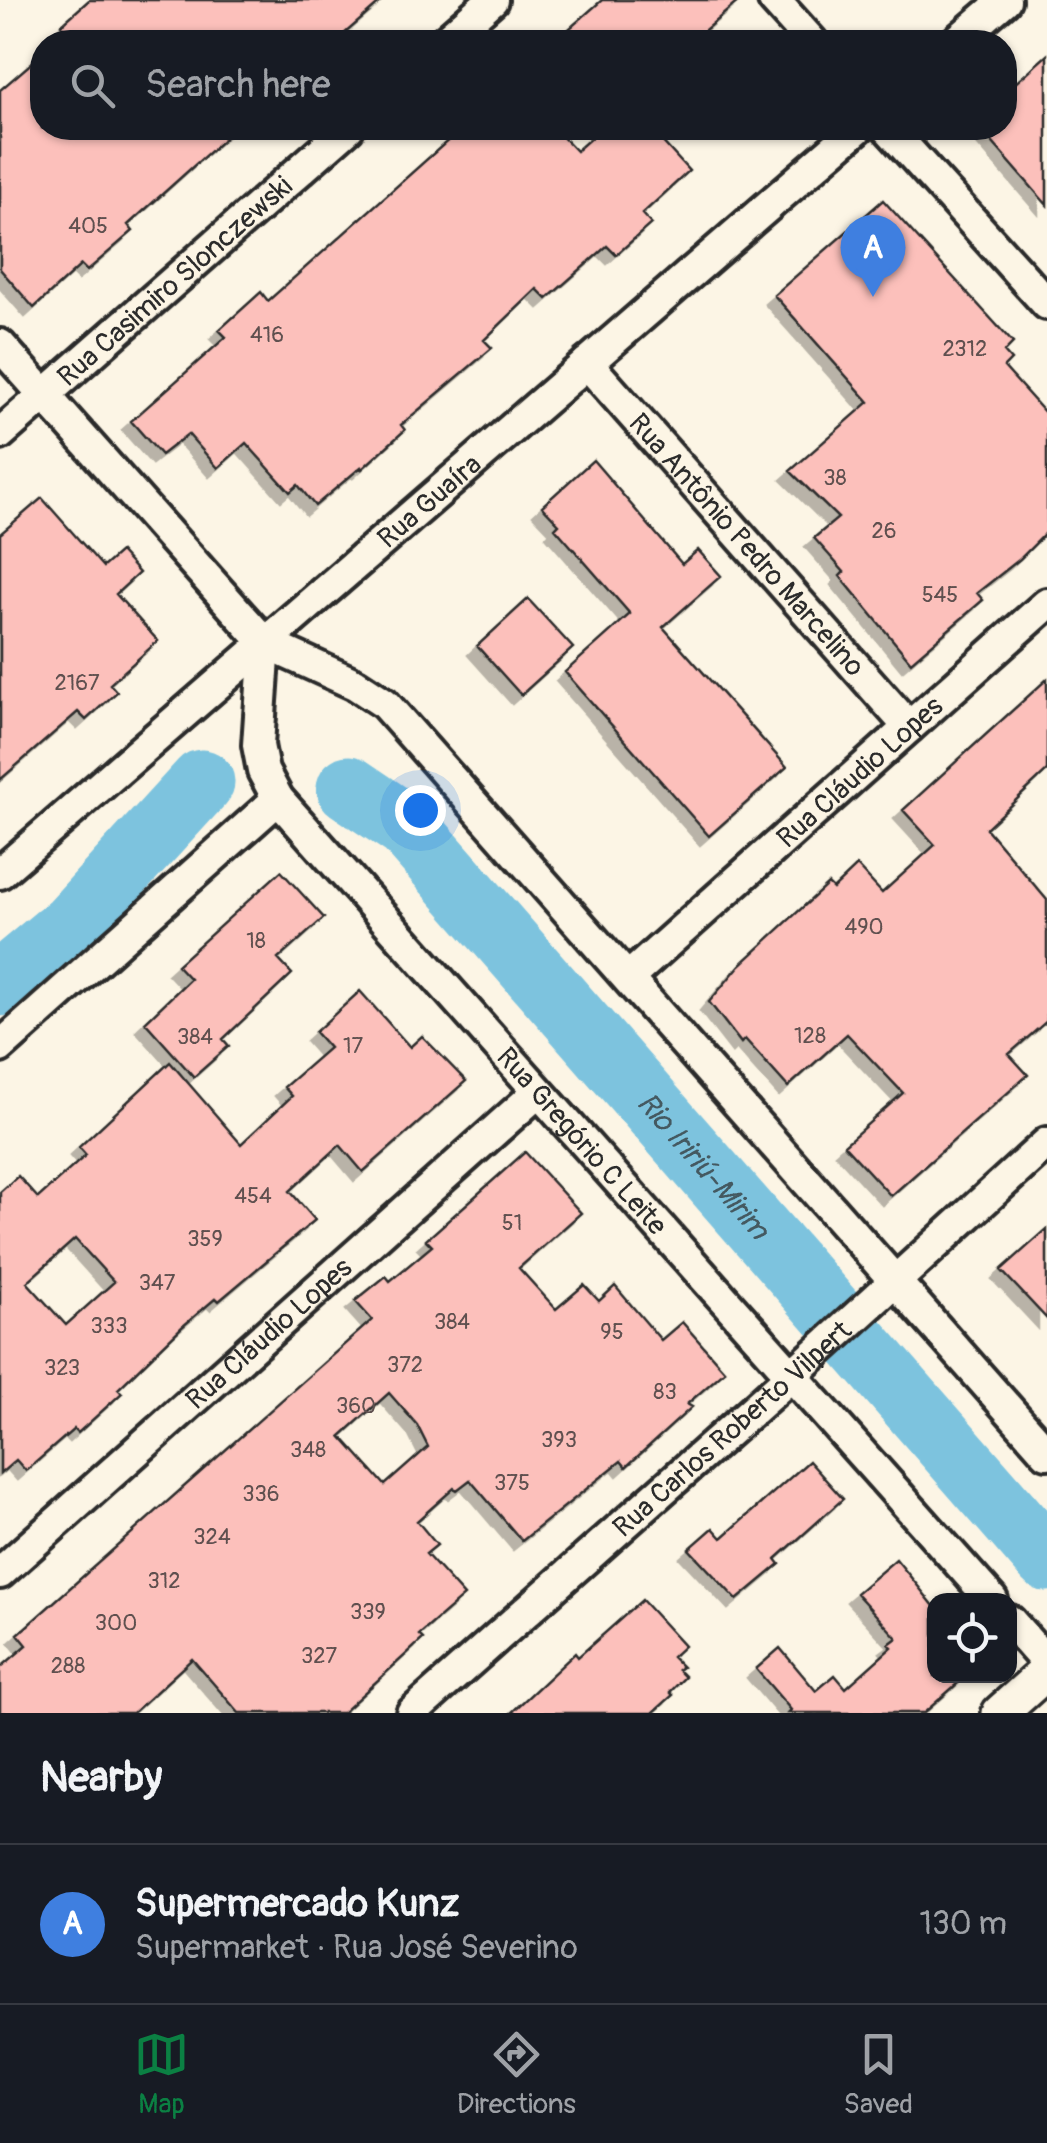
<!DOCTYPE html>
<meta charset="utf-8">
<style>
:root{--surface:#171b24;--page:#242831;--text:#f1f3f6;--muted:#9ea1a6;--line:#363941;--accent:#0b8043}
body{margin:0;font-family:Pangolin,sans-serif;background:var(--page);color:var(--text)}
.controls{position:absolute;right:30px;bottom:30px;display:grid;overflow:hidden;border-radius:20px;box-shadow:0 2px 8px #0004}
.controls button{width:90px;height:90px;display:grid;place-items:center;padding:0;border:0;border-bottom:2px solid var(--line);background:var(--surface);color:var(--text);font:50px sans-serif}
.you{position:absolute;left:420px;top:810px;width:35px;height:35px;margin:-25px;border:8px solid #fff;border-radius:50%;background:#1a73e8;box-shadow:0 0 0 15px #1a73e833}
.badge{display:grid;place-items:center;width:65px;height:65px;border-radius:50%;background:var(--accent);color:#fff;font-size:32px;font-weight:700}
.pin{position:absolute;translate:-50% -82px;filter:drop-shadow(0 2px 5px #0008)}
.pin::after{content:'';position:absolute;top:52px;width:35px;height:30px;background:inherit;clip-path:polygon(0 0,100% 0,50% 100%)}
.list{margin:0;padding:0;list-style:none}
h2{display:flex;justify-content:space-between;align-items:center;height:130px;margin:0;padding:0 40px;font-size:42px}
h2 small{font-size:32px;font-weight:400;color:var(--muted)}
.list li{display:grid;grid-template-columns:65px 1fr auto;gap:30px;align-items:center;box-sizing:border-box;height:160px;padding:0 40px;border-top:2px solid var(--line)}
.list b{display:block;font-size:38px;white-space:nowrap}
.list p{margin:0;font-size:32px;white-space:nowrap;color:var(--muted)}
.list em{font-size:32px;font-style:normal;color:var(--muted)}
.icon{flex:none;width:55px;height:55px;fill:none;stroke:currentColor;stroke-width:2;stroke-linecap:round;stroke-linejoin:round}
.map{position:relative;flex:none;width:1047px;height:1713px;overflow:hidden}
.search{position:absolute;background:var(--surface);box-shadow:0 2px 8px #0004;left:30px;right:30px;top:30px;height:110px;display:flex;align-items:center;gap:25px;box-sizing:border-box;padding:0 35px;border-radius:40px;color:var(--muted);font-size:38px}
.sheet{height:290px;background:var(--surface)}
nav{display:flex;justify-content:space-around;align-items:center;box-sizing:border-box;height:140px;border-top:2px solid var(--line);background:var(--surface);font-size:28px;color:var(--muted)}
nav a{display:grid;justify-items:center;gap:5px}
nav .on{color:var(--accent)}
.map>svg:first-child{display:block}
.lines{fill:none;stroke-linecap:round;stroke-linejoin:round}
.river{stroke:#7dc3de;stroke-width:65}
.building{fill:#fcc0bb;stroke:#2b2b2b;stroke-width:2.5;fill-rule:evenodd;filter:url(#shadow)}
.minor-casing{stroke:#2b2b2b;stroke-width:38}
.tertiary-casing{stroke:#2b2b2b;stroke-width:42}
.minor{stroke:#fcf5e5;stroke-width:30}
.tertiary{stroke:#fcf5e5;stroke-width:35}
.labels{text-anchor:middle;stroke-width:10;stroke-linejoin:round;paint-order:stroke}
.number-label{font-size:22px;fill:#5f504f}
.street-label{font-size:28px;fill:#2b2b2b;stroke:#fcf5e5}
.water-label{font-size:30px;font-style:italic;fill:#445961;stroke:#fcf5e5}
</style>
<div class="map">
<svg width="1047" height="1713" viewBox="0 0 1047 1713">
<defs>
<filter id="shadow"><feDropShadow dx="-9" dy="9" stdDeviation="0" flood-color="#0004"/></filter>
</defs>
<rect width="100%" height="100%" fill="#fcf5e5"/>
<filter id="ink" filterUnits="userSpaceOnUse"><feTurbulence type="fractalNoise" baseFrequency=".01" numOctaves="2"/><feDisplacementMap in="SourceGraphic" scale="20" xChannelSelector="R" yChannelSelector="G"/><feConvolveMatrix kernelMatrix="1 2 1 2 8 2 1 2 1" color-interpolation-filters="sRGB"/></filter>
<g filter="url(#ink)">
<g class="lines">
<g class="river">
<path id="s1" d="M349,788L407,827L1047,1559"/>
<path d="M0,984L72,924L202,782"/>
</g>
</g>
<path class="building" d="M89,0H383L335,42H75L61,25Z
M602,0H740L705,30L715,42H554Z
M42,54V128H236L128,225L133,231L87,271L81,265L34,308L0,269V90Z
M1047,55V205L980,128H1004V93Z
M462,128H554L576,151L602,128H650L689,171L642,214L651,224L616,255L607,246L547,299L537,289L484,340L492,348L401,425L405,430L362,469L361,467L315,506L298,485L290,492L246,443L218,468L188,434L161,455L131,421L226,337L219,330L261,292L268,301Z
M883,200L1013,343L1004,352L1011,360L1004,367L1047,415V532L1020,559L977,593L983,600L911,662L840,576L844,572L814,538L838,518L790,471L869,402L774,295Z
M593,460L682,564L698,550L721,576L663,627L787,767L709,836L565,672L630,614L555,528L559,524L542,506Z
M42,498L103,567L120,552L139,573L116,594L158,641L110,684L117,692L86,720L78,712L0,780V534Z
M528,599L573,648L521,695L477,646Z
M1047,679V771L986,828L1047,900V1021L1009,1054L1028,1075L891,1196L844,1145L903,1093L847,1034L788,1087L745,1039L741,1043L709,1002L740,965L828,884L833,889L857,866L882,893L935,845L903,810Z
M281,871L324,918L278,959L292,974L223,1039L229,1046L194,1077L145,1022L190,979L177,965Z
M360,991L410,1047L422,1036L466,1081L363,1172L340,1145L290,1191L315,1220L219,1301L216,1298L182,1327L118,1389L122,1393L78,1433L74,1429L26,1471L16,1460L0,1474V1192L18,1176L38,1198L86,1155L79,1147L170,1062L241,1144L292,1096L284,1087L329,1048L315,1032ZM75,1239L114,1282L66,1325L27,1282Z
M525,1152L581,1213L519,1268L556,1309L584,1285L599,1301L615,1286L661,1340L682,1322L725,1371L687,1404L692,1407L626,1467L621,1461L522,1541L470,1480L457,1490L454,1488L417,1521L437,1545L426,1554L464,1596L419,1635L423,1639L342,1713H239L192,1659L133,1713H0V1668L27,1645L18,1634L372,1320L355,1301L386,1276L390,1281L432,1246L426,1240ZM389,1393L417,1425L428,1447L385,1485L341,1436Z
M1047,1229V1319L1001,1270Z
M809,1461L843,1499L776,1559L780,1564L737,1600L689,1549L713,1528L722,1538Z
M896,1559L934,1606V1676H966L924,1713H788L791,1710L756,1669L780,1648L816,1691L835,1675L846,1688L892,1647L889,1644L897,1638L856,1593Z
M642,1600L684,1646L672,1657L682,1667L678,1670L685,1677L670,1692L673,1695L653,1713H511L575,1653L578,1657Z"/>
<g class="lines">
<defs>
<g id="minor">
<path d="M774,0L812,42"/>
<path d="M444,42L492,0"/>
<path d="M956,42L1005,0"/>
<path d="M888,128L1047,304"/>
<path d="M0,345L265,643L355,684L384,703L1047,1453"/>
<path id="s2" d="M587,363L909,727"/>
<path id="s3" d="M0,434L348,128"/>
<path id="s4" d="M265,643L258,745L263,771L278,799L992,1600"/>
<path id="s5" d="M0,873L858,128"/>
<path id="s6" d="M628,978L1047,604"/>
<path d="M0,1047L278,799"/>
<path id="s7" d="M0,1573L538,1092"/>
<path d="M1010,1621L1047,1663"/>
<path id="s8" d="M412,1713L791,1376L1047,1143"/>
</g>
<path id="tertiary" d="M1000,1713L1047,1671"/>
</defs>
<use href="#minor" class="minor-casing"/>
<use href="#tertiary" class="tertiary-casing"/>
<use href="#minor" class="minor"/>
<use href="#tertiary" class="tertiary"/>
</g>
</g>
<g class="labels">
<g class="number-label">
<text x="88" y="233">405</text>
<text x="267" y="342">416</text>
<text x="965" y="356">2312</text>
<text x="835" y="485">38</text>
<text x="884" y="538">26</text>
<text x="940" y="602">545</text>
<text x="77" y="690">2167</text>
<text x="864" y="934">490</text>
<text x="256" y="948">18</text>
<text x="810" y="1043">128</text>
<text x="195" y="1044">384</text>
<text x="353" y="1053">17</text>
<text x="253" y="1203">454</text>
<text x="512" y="1230">51</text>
<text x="205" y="1246">359</text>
<text x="157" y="1290">347</text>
<text x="452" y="1329">384</text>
<text x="109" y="1333">333</text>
<text x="612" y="1339">95</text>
<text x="405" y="1372">372</text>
<text x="62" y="1375">323</text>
<text x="665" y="1399">83</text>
<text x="356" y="1413">360</text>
<text x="559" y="1447">393</text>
<text x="308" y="1457">348</text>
<text x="512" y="1490">375</text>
<text x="261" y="1501">336</text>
<text x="212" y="1544">324</text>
<text x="164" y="1588">312</text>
<text x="368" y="1619">339</text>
<text x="116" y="1630">300</text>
<text x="319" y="1663">327</text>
<text x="68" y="1673">288</text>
</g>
<g class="street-label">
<text dy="10" stroke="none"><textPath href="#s3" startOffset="232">Rua Casimiro Slonczewski</textPath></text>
<text dy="10" stroke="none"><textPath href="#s5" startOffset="568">Rua Guaíra</textPath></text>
<text dy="10" stroke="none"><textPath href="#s2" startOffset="242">Rua Antônio Pedro Marcelino</textPath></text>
<text dy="10" stroke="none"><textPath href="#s6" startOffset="310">Rua Cláudio Lopes</textPath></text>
<text dy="10" stroke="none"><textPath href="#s4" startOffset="618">Rua Gregório C Leite</textPath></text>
<text dy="10" stroke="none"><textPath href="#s7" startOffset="360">Rua Cláudio Lopes</textPath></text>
<text dy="10" stroke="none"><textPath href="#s8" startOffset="428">Rua Carlos Roberto Vilpert</textPath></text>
</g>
<g class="water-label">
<text dy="10" stroke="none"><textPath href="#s1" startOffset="520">Rio Iririú-Mirim</textPath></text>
</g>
</g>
</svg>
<div class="controls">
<button><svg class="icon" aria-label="locate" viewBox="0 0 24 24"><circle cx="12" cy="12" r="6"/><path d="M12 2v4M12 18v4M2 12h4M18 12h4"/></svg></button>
</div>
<div class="you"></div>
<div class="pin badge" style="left:873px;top:297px;background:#3f7fe0">A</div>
<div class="search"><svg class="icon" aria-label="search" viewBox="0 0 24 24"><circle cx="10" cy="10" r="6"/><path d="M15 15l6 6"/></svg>Search here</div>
</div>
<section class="sheet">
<h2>Nearby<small></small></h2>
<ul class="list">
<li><span class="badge" style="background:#3f7fe0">A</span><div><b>Supermercado Kunz</b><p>Supermarket · Rua José Severino</p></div><em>130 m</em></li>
</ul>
</section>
<nav>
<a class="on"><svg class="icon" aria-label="map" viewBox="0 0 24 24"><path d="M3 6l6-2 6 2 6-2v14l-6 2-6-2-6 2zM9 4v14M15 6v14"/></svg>Map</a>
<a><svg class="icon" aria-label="directions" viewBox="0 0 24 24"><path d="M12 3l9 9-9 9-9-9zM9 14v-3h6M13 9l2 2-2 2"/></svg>Directions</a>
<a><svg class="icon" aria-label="saved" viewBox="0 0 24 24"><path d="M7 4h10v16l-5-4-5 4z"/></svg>Saved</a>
</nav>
